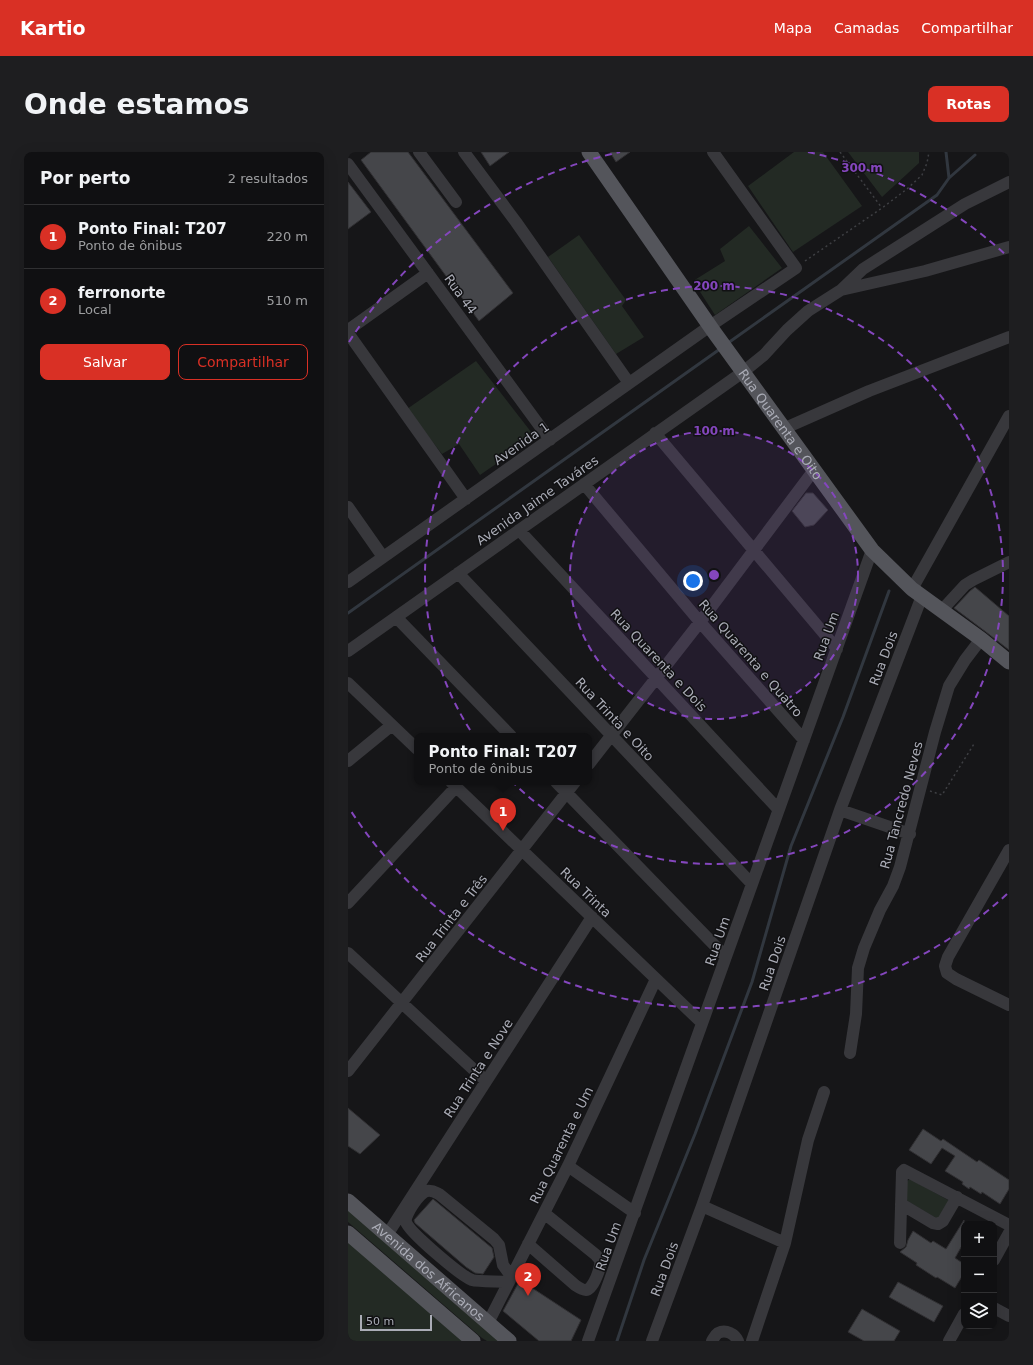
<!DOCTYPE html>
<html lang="pt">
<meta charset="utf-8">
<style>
:root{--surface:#101012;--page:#1e1e20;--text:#f1f3f6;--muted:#9c9d9f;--line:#303032;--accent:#d93025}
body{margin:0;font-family:"DejaVu Sans",sans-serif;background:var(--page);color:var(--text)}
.controls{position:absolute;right:12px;bottom:12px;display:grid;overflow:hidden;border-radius:8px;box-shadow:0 4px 16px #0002}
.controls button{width:36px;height:36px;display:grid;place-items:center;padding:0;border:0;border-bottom:1px solid var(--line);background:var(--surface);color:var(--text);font:20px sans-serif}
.scale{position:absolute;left:12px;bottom:10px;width:72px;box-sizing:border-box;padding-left:4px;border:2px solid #aaacb6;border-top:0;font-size:11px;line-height:14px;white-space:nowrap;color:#aaacb6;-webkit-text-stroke:3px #111113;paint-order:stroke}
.you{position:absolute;left:345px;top:429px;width:14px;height:14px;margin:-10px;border:3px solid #fff;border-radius:50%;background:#1a73e8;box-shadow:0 0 0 6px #1a73e833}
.badge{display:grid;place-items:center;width:26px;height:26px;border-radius:50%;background:var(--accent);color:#fff;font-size:13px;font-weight:700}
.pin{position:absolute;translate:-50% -33px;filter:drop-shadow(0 1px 2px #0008)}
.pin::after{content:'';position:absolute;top:21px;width:14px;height:12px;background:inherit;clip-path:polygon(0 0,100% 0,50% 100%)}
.popup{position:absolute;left:66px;top:581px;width:178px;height:52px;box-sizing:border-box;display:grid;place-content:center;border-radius:8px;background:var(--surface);filter:drop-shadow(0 1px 3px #0005);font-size:13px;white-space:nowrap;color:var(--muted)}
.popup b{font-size:15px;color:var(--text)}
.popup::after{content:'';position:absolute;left:50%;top:100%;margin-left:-8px;border:8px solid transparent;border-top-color:var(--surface)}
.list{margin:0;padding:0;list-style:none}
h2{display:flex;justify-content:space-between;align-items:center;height:52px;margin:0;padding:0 16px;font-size:17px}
h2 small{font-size:13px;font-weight:400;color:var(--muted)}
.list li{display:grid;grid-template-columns:26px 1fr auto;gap:12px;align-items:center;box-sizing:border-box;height:64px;padding:0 16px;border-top:1px solid var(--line)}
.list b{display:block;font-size:15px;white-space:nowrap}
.list p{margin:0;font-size:13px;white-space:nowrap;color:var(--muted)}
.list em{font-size:13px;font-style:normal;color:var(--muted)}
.actions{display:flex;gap:8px;padding:12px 16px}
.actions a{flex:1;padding:9px 0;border:1px solid var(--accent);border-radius:8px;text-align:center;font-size:14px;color:var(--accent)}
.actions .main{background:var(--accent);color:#fff}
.icon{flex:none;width:22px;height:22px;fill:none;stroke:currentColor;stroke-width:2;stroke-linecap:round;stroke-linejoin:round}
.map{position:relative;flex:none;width:661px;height:1189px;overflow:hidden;border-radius:8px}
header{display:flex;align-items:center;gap:24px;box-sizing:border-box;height:56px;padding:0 20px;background:var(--accent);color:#fff}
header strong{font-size:19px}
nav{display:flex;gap:22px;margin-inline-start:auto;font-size:14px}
.intro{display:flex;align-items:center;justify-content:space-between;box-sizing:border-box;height:96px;padding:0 24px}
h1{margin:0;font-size:28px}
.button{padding:10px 18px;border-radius:8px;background:var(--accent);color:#fff;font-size:14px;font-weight:700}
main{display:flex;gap:24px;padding:0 24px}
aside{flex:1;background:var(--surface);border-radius:8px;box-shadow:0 4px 16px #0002}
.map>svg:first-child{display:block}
.green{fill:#232a24}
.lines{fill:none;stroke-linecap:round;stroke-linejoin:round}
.stream{stroke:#31373f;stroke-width:3}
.building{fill:#45464a;stroke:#313033}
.path{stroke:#3e3f43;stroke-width:1.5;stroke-dasharray:2 3;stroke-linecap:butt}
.minor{stroke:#38383c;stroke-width:12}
.major{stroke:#54555b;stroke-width:15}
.ring{fill:none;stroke:#8446bd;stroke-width:2;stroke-dasharray:7 5}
.labels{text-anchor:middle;stroke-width:3;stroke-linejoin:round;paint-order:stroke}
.street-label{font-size:13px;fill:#aaacb6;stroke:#111113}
.centre{fill:#8446bd;stroke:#111113;stroke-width:2}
.ring-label{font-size:12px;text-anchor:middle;font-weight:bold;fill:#8446bd;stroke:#111113;stroke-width:3;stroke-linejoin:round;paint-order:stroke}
</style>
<header>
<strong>Kartio</strong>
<nav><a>Mapa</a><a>Camadas</a><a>Compartilhar</a></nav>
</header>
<div class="intro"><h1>Onde estamos</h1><a class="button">Rotas</a></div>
<main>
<aside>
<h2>Por perto<small>2 resultados</small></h2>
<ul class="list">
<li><span class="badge">1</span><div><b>Ponto Final: T207</b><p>Ponto de ônibus</p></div><em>220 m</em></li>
<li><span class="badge">2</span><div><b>ferronorte</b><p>Local</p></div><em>510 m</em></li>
</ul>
<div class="actions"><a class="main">Salvar</a><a>Compartilhar</a></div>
</aside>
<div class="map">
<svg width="661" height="1189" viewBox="0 0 661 1189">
<rect width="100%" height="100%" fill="#161618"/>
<path class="green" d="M446,0H475L514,54L445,100L400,34Z
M500,0H571V11L534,45Z
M401,74L434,116L367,163L345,129L377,109L372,97Z
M231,83L278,148L274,154L296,185L268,202L200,105Z
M128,209L187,285L132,323L111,292L94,302L59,257Z
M562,1027L600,1048V1051L590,1067L559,1049L558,1030Z
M0,1058L151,1189H139L134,1186L0,1070Z
M0,1089L114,1189H0Z"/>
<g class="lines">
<path class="stream" d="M598,0L601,26
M380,191L589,43L601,26L627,3
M0,461L372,197
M269,1189L296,1108L347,982L404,830L443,694L495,565L541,439"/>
</g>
<path class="building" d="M23,0H60L165,141L131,169L13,8Z
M133,0H161L142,14Z
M262,0H282L268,10Z
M0,30L23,60L0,77Z
M458,341H465L480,358L466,373L457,375L444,359Z
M627,435L661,464V498L638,480L606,456L622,439Z
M0,956L32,983L12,1002L0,994Z
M575,977L593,989L595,987L629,1010L631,1008L661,1028V1037L652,1052L634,1040L633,1042L622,1035L621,1037L614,1032L615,1030L597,1019L607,1004L594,996L583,1012L561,998Z
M85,1047L144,1096L146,1105L135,1122L127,1121L118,1115L67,1071L66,1068Z
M616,1068V1090L607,1106L616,1112V1121L607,1136L589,1125L588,1126L568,1113L569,1111L552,1100L558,1095L560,1088L565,1079L583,1091L585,1089L598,1097Z
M172,1128L233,1168L223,1189H191L155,1159Z
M550,1130L595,1154L586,1170L541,1145Z
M514,1157L552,1179L546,1189H516L500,1180Z"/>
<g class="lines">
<path class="path" d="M492,0L534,56
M457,109L534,56L559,37L574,23L579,11L581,0
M582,639L594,643L626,592"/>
<path class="minor" d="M71,0L108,50
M116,0L168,70L281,231
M0,12L202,288
M493,138L515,117L617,52L661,30
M0,178L80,121
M0,181L118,347
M435,277L521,239L661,185
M307,281L489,497
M236,332L352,470L456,588
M0,355L35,405
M171,378L430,657
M110,421L403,731
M0,430L362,174L448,116L365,0
M564,437L661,264
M594,458L617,433L625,428L661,410
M48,465L163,584
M0,499L395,220L416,203L439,178L460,159L493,138L577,119L661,95
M0,531L69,597
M0,609L44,573
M241,612L352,470L466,318
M103,630L354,871
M208,630L378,805
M492,658L562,682
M661,698L600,805L597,814L599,821L608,827L661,853
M0,751L108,635
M0,801L138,929
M502,901L508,862L510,816L516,796L532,758L545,734L552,715L587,580L601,534L617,508L633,487
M0,919L227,630
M220,1014L287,1061
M553,1052L585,1071L590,1072L595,1069L609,1045
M354,1054L437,1091
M39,1083L244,765
M552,1091L554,1020L556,1018L661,1073
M180,1092L227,1133C230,1135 234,1138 238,1138C245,1138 254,1114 252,1108C251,1106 249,1105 248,1103L196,1061
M646,1108L661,1081
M161,1130C152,1129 131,1130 124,1128C113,1124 61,1080 58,1070C56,1063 72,1040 79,1039C84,1038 87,1040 91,1042L146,1087L151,1093L155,1113L163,1124
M646,1156L661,1164
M140,1171L220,1014L308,827
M240,1189L524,398
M304,1189L354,1054L492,658L574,444
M364,1189C366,1186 367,1183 370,1181C378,1177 387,1182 390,1189
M404,1189L437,1091L460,988L476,940
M601,1189L616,1162"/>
<g class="major">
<path id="s1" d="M241,0L366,180L524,398L564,437L633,487L661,510"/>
<path id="s2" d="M0,1049L161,1189"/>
<path d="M0,1081L125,1189"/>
</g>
</g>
<circle cx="366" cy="423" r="144" fill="#8446bd" fill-opacity=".12"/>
<g class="ring">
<circle cx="366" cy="423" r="144"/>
<circle cx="366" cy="423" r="289"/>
<path d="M659 742A433 433 0 0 1 1 656M1 190A433 433 0 0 1 272 0M460 0A433 433 0 0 1 659 104"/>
</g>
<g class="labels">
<g class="street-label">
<text transform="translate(113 142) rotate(54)" y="5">Rua 44</text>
<text dy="5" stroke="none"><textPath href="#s1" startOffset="333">Rua Quarenta e Oito</textPath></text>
<text transform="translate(173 291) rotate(-35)" y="5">Avenida 1</text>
<text transform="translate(189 348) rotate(-35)" y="5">Avenida Jaime Taváres</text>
<text transform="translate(478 484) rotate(-70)" y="5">Rua Um</text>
<text transform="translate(403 506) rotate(49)" y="5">Rua Quarenta e Quatro</text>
<text transform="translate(535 506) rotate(-69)" y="5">Rua Dois</text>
<text transform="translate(311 508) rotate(47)" y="5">Rua Quarenta e Dois</text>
<text transform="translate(267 567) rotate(47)" y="5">Rua Trinta e Oito</text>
<text transform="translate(553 653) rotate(-75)" y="5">Rua Tancredo Neves</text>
<text transform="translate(238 740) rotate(44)" y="5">Rua Trinta</text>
<text transform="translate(103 766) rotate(-52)" y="5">Rua Trinta e Três</text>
<text transform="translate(369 789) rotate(-71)" y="5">Rua Um</text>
<text transform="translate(424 811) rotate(-71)" y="5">Rua Dois</text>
<text transform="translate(130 916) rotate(-57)" y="5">Rua Trinta e Nove</text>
<text transform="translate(213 993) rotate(-64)" y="5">Rua Quarenta e Um</text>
<text transform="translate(260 1094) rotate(-70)" y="5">Rua Um</text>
<text transform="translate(316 1117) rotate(-70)" y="5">Rua Dois</text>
<text dy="5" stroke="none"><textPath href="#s2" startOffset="107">Avenida dos Africanos</textPath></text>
</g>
</g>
<circle cx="366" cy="423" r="6" class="centre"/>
<g class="ring-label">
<text x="514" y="20">300 m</text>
<text x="366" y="138">200 m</text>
<text x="366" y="283">100 m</text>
</g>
</svg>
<div class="controls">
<button>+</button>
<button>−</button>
<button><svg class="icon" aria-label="layers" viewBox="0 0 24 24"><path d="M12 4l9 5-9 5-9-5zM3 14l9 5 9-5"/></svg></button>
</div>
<div class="scale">50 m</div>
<div class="you"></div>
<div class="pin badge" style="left:155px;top:679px">1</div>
<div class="popup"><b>Ponto Final: T207</b>Ponto de ônibus</div>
<div class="pin badge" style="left:180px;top:1144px">2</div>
</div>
</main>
